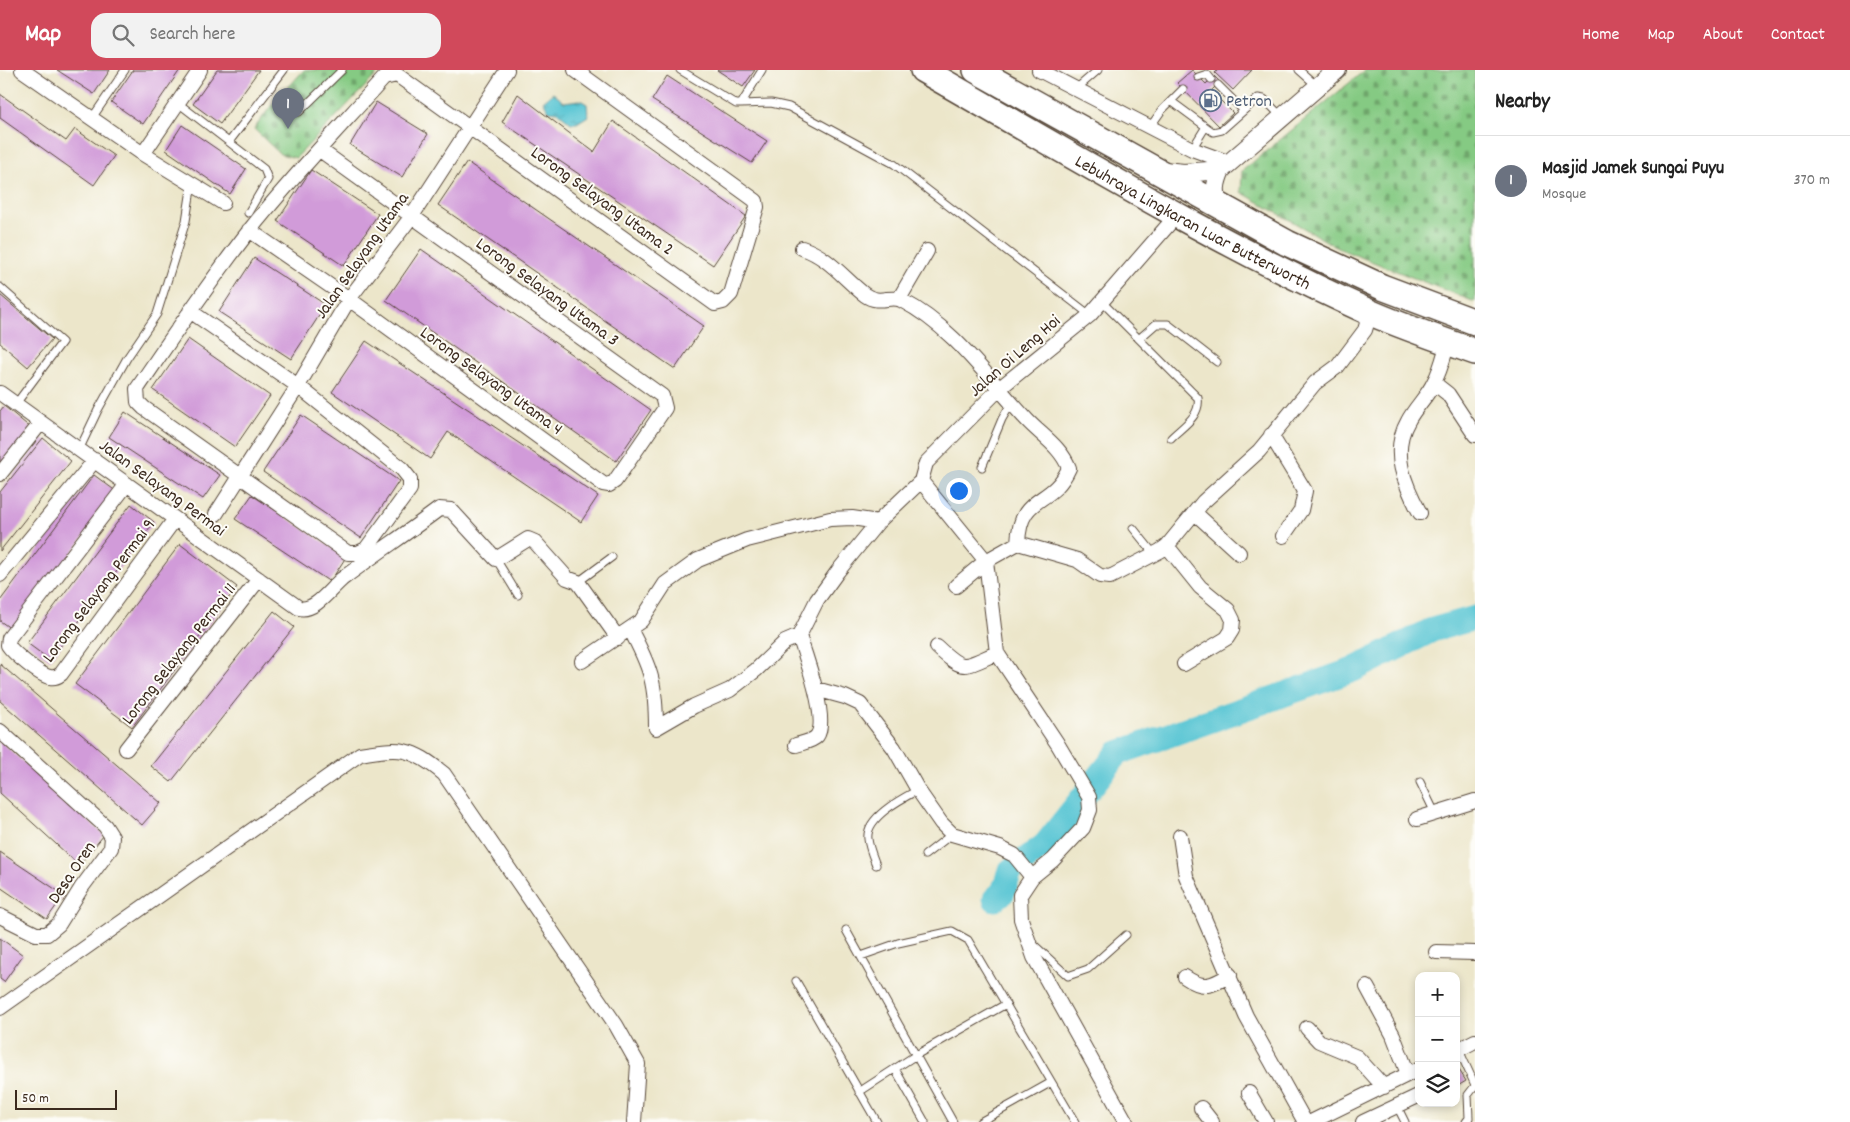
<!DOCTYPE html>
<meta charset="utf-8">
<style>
:root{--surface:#fff;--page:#f2f2f2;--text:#222;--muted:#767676;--line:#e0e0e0;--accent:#d1495b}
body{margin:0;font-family:Dekko,sans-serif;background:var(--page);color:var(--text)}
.controls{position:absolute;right:15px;bottom:15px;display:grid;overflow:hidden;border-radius:10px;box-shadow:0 2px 8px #0003}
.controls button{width:45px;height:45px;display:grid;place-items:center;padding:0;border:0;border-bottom:1px solid var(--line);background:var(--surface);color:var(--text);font:25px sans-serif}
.scale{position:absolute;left:15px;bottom:12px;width:102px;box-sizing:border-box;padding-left:5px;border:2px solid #3b2a1e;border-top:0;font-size:14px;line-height:18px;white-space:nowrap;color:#3b2a1e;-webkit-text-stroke:4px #fdfcf7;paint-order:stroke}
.you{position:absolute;left:958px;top:420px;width:18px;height:18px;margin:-12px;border:4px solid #fff;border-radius:50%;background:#1a73e8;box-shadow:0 0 0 8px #1a73e833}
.badge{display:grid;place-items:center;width:32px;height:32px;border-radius:50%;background:var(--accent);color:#fff;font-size:16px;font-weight:700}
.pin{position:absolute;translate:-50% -41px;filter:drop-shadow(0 1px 2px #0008)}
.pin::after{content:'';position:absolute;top:26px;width:18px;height:15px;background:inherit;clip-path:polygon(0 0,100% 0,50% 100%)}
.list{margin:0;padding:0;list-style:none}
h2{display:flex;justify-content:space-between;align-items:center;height:65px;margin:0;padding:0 20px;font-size:21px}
h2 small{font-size:16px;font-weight:400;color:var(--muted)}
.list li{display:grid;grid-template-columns:32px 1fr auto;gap:15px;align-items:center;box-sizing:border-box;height:90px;padding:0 20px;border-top:1px solid var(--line)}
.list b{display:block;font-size:19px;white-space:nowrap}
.list p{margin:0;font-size:16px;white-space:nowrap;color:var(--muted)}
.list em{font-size:16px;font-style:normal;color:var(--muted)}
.icon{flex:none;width:28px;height:28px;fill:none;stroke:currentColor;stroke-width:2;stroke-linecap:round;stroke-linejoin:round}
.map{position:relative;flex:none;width:1475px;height:1052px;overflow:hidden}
header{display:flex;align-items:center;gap:30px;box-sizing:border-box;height:70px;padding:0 25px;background:var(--accent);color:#fff}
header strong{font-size:24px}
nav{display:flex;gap:28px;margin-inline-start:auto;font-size:18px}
.search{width:350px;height:45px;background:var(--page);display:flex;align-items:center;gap:12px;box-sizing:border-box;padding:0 18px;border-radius:15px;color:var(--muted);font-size:19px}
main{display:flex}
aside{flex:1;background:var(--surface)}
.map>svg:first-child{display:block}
.cemetery{fill:url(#cemetery-stones);stroke:#607a50}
.water{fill:url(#water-ripples);stroke:#4a7879}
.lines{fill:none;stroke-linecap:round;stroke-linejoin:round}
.river{stroke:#5ac6d4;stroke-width:25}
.building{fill:#d19bd9}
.service-casing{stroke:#564638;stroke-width:9}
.minor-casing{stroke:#564638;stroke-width:16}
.tertiary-casing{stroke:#564638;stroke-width:20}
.motorway-casing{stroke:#564638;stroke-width:28}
.service{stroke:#fff;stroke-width:7}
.minor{stroke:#fff;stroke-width:14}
.tertiary{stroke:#fff;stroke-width:18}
.motorway{stroke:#fff;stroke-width:25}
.labels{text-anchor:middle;stroke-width:4;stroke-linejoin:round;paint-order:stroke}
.service-label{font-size:18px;fill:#4e5e75;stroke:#fdfcf7;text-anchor:start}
.street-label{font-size:18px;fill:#3b2a1e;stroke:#fdfcf7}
</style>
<header>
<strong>Map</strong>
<div class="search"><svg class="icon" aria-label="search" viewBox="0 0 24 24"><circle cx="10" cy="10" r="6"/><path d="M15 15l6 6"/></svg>Search here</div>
<nav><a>Home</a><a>Map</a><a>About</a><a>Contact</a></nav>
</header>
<main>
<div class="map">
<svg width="1475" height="1052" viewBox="0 0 1475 1052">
<defs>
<pattern id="cemetery-stones" width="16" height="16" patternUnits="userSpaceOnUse" patternTransform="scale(1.25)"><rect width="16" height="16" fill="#85ca83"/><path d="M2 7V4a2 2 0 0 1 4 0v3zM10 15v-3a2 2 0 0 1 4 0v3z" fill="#6ea46b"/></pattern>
<pattern id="water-ripples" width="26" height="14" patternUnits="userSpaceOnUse" patternTransform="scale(1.25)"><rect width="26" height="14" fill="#5ac6d4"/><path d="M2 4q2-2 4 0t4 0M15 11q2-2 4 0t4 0" fill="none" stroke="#4ca1ab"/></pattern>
</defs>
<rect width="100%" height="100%" fill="#fdfcf7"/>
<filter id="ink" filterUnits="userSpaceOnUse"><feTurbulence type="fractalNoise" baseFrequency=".02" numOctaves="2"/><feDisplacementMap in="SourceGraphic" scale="10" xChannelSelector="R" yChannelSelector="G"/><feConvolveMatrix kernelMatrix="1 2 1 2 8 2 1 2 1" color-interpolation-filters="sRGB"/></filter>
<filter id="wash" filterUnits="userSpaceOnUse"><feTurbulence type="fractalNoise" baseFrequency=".0096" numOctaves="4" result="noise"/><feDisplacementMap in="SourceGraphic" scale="20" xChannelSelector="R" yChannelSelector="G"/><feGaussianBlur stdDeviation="1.12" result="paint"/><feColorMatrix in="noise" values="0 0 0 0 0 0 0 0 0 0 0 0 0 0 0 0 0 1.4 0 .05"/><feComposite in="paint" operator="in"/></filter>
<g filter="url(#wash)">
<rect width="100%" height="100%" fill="#ece6ca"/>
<path class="cemetery" d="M304,0H381L296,88L280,84L254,59L271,36Z
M1365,0H1475V232L1340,179L1241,122L1242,101Z"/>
<path class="water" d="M553,23L564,32L580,30L587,34L588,46L577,53H571L558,42L549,41L543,31Z"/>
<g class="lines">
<path class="river" d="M995,829L1003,822L1010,801L1045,775L1118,683L1353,600L1432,560L1475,548"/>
</g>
<g id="blocks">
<path class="building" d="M57,0H110L94,24Z
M133,0H180L143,54L111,32Z
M217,0H259L220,54L193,34Z
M717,0H755L743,17Z
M1192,0L1206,14L1214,6L1220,12L1211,21L1233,43L1219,56L1177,13Z
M1218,0H1252L1233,20L1215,3Z
M667,6L767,71L752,93L652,30Z
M0,24L66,71L75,59L114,86L94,115L0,48Z
M518,24L594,82L613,51L746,146L713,195L502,52Z
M376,32L428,64L402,107L350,75Z
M182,55L246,99L230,124L166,80Z
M467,92L704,256L675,299L438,135Z
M311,100L378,144L344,196L277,151Z
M421,179L651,340L616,391L386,230Z
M254,188L326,235L291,289L219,242Z
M0,225L52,269L28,297L0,273Z
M188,269L270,326L235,377L153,320Z
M366,271L598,426L581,452L448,362L430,389L332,322Z
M4,336L32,359L0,400V341Z
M125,342L220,405L203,429L109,367Z
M301,345L399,411L361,468L263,402Z
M43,368L71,391L0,481V422Z
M94,405L117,422L14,561L0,551V531Z
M252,425L346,487L330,512L235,449Z
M131,434L154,452L50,590L27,573Z
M180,474L237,517L132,657L75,614Z
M274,541L294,557L171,712L151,696Z
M0,594L161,733L142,755L0,631Z
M0,671L104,765L79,795L0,723Z
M0,782L64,825L47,849L0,817Z
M0,868L23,885L4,912L0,909Z
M1456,995L1466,1011L1456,1017Z"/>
</g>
</g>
<g filter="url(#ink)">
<use href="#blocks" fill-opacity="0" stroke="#564638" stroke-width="1"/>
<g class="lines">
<defs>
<path id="service" d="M680,0L736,34H741L762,0
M1299,0L1317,16
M1198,7L1207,4L1211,9
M1218,15L1243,40
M1076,19L1098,0
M1171,31L1213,62L1222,60L1258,28L1264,29L1281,46
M178,33L264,99L268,109L248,143
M741,34L771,33L789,37L894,94L1090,245
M299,42L342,0
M92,48L125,0
M1150,57L1162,40L1183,19
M229,72L284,0
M1192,79L1205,58
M0,217L62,272L15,335
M1102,232L1198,328C1201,346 1183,356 1171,368
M1140,268L1156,254H1168L1217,292
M79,380L98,340L127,288L157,244L186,151L192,113
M982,397L1002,349L1012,332
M1133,458L1154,484
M496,489L518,525
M578,512L612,487
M1420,712L1435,743
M925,785L952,764
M876,795C873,787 869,778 868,769C865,747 903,728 918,720
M846,860L953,1052
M1031,872L1068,906L1088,899L1126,865
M861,886L898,873L952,861L968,870L1075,1052
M796,911L877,1052
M1459,980L1475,1015
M895,999L925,1052
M859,1022L916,985L1006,934
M1397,1036L1405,1052
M980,1052L1050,1013
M1466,1052L1469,1048L1468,1025L1475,1016"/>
<path id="minor" d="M22,0L143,84L223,133
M1039,0L1192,79L1230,93
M143,84L200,0
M249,160L349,229L603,414L609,415L615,411L665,338L662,326L320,80
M802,178C829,187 843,208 865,225C879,235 890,225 901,230C955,258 987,308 1027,350C1042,366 1061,377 1069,398C1051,438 1020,422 1018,473L986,491L956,516
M899,229L927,181
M190,241L298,316L402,399L410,409V419L366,479L358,483H348L144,338L138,332L137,319C173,266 209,212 249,161C291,108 339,58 384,8L397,5L715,234L723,232L731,224L757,137L756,131L575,0
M1434,313L1448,324L1475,365
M0,323L299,538C315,542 330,519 342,509C374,485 407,463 439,439L451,440L496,489L528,469L535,472L567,508L578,512L618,568
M1271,365L1305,421L1301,440L1283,466
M0,404L40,354
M921,411L986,491L997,583L1057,673L1089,727L1090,740L1083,758L1053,790L1032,807L1020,825L1021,849L1034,887L1126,1052
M127,414L9,568L8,575C13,583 41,606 50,607C54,608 57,607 61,604L175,449
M1195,443L1239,483
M1420,443C1405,415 1390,382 1408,351C1415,337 1428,326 1434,312C1441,300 1444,285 1448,272
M216,444L298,316L349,229L412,146L507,0
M1018,473L1077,490L1100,506L1110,507L1160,481L1167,476L1203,432L1259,381L1315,313L1338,296L1365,260L1370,243
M1167,476L1200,517L1228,540L1233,550L1232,560L1227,568L1184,594
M0,505L95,390
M630,559C651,598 656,614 656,658L694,636L730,620L756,600L785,572L799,566L817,530L838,501L878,452L921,411L926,393L1000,318L1090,245L1176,146
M937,577C965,603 963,597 997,583
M582,591L641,551L665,514L698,490L747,470L830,449L852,448L878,452
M816,619L845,627L860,634L894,678L918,720L941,753L952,764L1000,778L1014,785L1032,807
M0,661L105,756L112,767L111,778L82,817L59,854L47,864H36L0,846
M796,675C802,673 813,671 817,666C829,650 805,584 799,566
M126,679L259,509
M1417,749L1475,731
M1180,766L1186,806L1246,946L1305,1052
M1436,882L1475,883
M1185,907C1204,920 1211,916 1230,905
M1367,917L1393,965L1408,1004
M0,938L360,684C401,677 411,677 444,704L616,955L638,994L634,1052
M1307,958L1319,971L1357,987L1384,1017
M1456,981L1475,971
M1249,1023L1266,1052
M1201,1038L1212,1052
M1311,1052L1419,999
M1363,1052L1418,1026"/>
<path id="tertiary" d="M1164,101L1184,103L1221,100
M1219,135C1214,121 1215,114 1221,100L1337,0"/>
<g id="motorway">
<path id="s1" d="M923,0C1070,84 1214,172 1369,242C1403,257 1440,269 1475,282"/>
<path d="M976,0L1287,173L1382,217L1475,252"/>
</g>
</defs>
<use href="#service" class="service-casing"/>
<use href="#minor" class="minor-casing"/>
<use href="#tertiary" class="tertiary-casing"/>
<use href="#motorway" class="motorway-casing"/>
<use href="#service" class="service"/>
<use href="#minor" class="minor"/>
<use href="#tertiary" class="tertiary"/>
<use href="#motorway" class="motorway"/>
</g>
</g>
<defs>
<symbol id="fuel-ring" viewBox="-11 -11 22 22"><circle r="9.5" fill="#fdfcf7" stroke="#5c6f8a" stroke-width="1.5"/><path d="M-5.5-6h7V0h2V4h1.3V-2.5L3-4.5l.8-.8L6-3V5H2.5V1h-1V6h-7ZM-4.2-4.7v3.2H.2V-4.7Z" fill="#5c6f8a"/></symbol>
</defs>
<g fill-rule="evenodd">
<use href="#fuel-ring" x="1198" y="18" width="25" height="25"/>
</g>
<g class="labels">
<g class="service-label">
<text x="1226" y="36">Petron</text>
</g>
<g class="street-label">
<text transform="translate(603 130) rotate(36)" y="6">Lorong Selayang Utama 2</text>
<text dy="6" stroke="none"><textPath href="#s1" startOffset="310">Lebuhraya Lingkaran Luar Butterworth</textPath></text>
<text transform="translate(361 185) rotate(-55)" y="6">Jalan Selayang Utama</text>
<text transform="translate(548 221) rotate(36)" y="6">Lorong Selayang Utama 3</text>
<text transform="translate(1014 285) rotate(-41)" y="6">Jalan Oi Leng Hoi</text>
<text transform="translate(492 310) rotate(36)" y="6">Lorong Selayang Utama 4</text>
<text transform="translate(163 417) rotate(36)" y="6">Jalan Selayang Permai</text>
<text transform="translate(98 520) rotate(-53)" y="6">Lorong Selayang Permai 9</text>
<text transform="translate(178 583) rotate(-52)" y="6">Lorong Selayang Permai 11</text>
<text transform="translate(71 802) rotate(-56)" y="6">Desa Oren</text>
</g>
</g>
</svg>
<div class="controls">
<button>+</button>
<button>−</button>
<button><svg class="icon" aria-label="layers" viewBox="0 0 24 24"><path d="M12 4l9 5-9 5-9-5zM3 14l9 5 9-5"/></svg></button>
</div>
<div class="scale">50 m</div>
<div class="you"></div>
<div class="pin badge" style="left:288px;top:59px;background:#6b7280">1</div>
</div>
<aside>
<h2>Nearby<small></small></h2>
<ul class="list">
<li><span class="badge" style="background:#6b7280">1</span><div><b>Masjid Jamek Sungai Puyu</b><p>Mosque</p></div><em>370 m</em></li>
</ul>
</aside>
</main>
